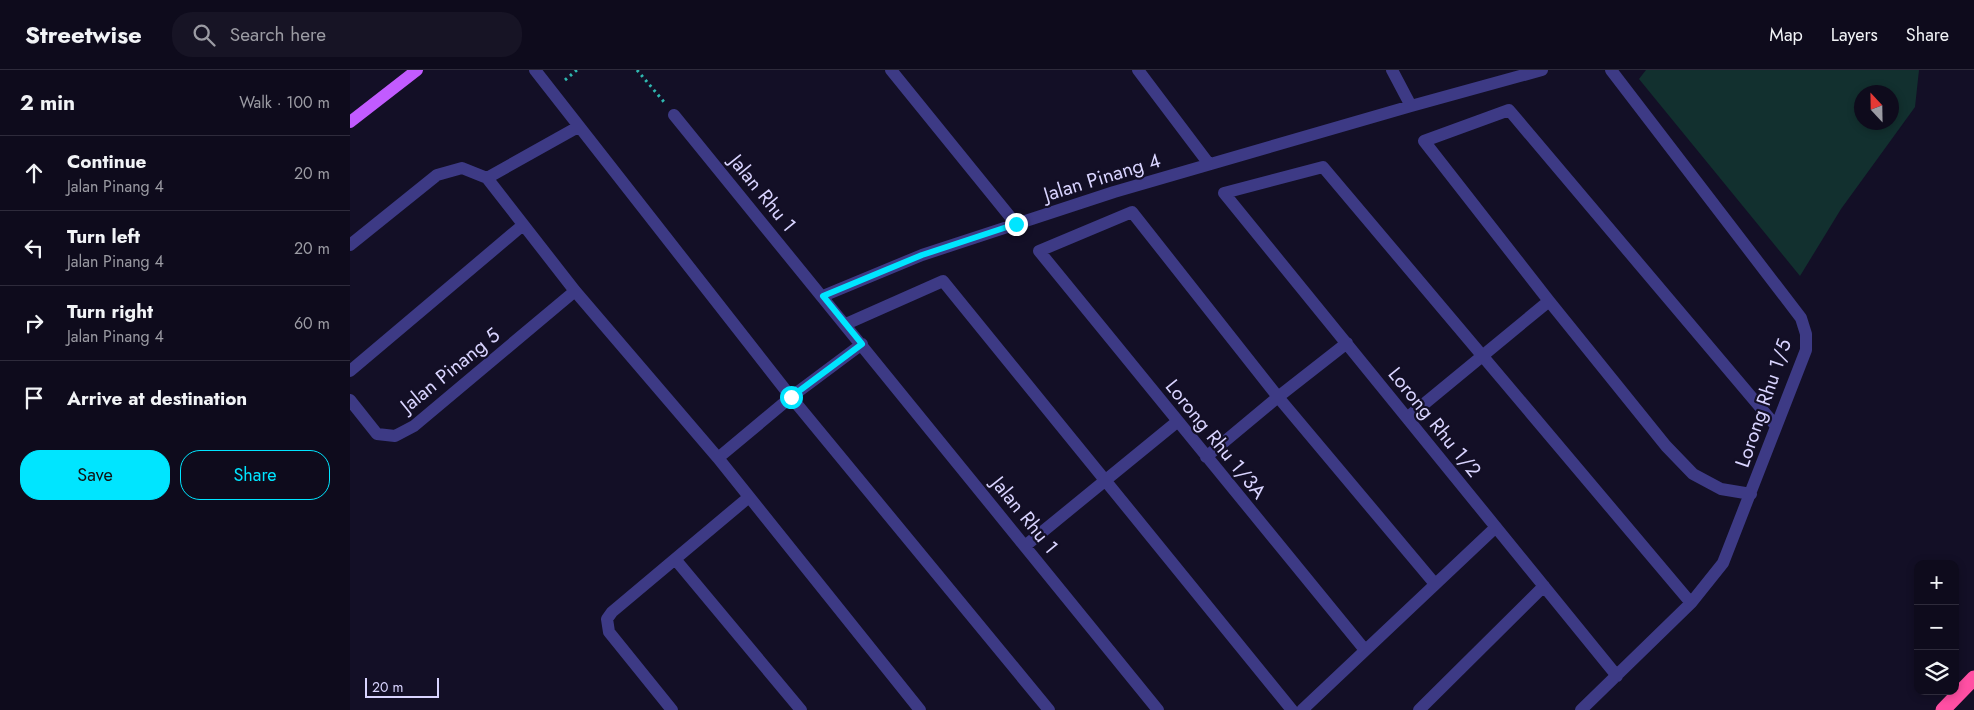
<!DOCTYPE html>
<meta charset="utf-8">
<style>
:root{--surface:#0e0b1c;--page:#171425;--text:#f1f3f6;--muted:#9b9ba3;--line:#2e2b3b;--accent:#00e5ff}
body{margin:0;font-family:Jost,sans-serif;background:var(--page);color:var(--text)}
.controls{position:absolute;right:15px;bottom:15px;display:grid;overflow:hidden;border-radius:10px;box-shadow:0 2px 8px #0003}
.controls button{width:45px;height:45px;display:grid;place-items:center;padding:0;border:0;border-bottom:1px solid var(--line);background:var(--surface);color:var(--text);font:25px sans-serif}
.compass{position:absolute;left:1504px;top:15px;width:45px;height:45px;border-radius:50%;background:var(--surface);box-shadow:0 2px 8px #0003;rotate:338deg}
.scale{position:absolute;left:15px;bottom:12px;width:74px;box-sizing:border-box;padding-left:5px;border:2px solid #d9d4ff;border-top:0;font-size:14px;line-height:18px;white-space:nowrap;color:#d9d4ff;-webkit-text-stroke:4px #130f26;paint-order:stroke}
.stop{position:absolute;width:15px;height:15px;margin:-11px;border:4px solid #00e5ff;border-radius:50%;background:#fff}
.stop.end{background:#00e5ff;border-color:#fff;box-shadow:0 1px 5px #0008}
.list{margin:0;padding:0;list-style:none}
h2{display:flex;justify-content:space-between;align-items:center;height:65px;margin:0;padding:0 20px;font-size:21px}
h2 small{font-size:16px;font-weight:400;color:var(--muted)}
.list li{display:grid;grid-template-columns:32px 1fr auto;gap:15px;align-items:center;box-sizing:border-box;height:75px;padding:0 20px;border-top:1px solid var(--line)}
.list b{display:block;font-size:19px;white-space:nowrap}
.list p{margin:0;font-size:16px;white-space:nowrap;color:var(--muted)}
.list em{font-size:16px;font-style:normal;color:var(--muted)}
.actions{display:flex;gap:10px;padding:15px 20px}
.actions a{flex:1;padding:11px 0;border:1px solid var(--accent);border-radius:20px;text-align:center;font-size:18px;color:var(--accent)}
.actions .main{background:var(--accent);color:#111}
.icon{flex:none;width:28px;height:28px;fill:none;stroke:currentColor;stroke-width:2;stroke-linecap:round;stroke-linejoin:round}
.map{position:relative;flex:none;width:1624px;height:640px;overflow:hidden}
header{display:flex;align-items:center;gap:30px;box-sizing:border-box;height:70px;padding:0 25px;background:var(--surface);border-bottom:1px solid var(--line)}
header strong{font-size:24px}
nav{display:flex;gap:28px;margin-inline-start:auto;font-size:18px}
.search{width:350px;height:45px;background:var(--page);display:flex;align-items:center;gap:12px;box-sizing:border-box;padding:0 18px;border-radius:20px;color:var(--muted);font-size:19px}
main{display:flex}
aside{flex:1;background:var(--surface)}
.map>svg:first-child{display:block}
.green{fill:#12302f;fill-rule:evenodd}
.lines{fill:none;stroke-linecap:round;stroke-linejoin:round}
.path{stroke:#2fb8b0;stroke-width:3;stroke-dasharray:2.5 4;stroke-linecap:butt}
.minor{stroke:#3d3a85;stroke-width:12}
.major{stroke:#c25bff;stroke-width:12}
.highway{stroke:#ff4fa3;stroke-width:15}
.route{stroke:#00e5ff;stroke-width:6}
.labels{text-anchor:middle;stroke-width:4.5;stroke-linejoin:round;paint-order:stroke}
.street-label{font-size:20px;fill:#d9d4ff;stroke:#130f26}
</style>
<header>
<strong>Streetwise</strong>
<div class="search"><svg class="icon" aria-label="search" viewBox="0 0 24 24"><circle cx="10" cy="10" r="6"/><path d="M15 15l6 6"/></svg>Search here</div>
<nav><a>Map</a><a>Layers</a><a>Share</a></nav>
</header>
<main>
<aside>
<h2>2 min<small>Walk · 100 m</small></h2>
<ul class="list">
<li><svg class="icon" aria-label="ahead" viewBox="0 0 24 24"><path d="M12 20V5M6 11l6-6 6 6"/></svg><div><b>Continue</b><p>Jalan Pinang 4</p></div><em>20 m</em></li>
<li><svg class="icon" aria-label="left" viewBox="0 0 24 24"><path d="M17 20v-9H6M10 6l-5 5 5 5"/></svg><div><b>Turn left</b><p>Jalan Pinang 4</p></div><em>20 m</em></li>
<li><svg class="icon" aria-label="right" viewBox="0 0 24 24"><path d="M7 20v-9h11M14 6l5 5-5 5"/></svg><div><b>Turn right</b><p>Jalan Pinang 4</p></div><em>60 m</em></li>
<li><svg class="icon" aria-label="arrive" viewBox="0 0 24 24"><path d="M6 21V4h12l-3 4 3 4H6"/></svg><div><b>Arrive at destination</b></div></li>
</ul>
<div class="actions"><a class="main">Save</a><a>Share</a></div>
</aside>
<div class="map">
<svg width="1624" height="640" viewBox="0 0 1624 640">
<rect width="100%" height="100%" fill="#130f26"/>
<path class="green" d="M1296,0H1569L1565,37L1491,139L1450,206L1289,9ZM1512,22H1542V52H1512Z"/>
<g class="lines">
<path class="path" d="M287,0L314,32
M215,10L227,0"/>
<path class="minor" d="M185,0L441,327L699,640
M541,0L666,154
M788,0L859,94
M1042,0L1061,36
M324,45L808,640
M228,57L137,108L225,221L368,388L570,640
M0,175L87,105L112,98L137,108
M473,226L572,185L764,122L1061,36L1192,0
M496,254L593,211L942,640
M0,301L173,155
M0,330L27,364L45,366L64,356L225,221
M1057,348L1199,231
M856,387L928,327L997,273
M368,388L441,327L512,274
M1401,424L1371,419L1343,404L1316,376L1199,231L1074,71L1159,40L1426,356
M675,476L828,351
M325,489L451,640
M1015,580L689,181L782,142L928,327L1085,514
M1267,606L874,123L973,97L1341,533
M322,640L259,562L257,549L262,542L399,427
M952,640L1146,457
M1069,640L1194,516
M1231,640L1341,533L1373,493L1456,280V264L1451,248L1261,0"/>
<path class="major" d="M0,52L67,0"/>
<path class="highway" d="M1593,640L1624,608"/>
</g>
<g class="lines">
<path class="route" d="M441,327L512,274L473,226L572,185L666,154"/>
</g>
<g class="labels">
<g class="street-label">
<text transform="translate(752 107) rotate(-17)" y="7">Jalan Pinang 4</text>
<text transform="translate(413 123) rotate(51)" y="7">Jalan Rhu 1</text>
<text transform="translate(100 300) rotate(-39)" y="7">Jalan Pinang 5</text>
<text transform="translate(1413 333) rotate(-71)" y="7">Lorong Rhu 1/5</text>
<text transform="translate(1085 352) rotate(51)" y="7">Lorong Rhu 1/2</text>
<text transform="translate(866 369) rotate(51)" y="7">Lorong Rhu 1/3A</text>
<text transform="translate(675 445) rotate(51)" y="7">Jalan Rhu 1</text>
</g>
</g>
</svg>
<div class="controls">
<button>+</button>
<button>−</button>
<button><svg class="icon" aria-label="layers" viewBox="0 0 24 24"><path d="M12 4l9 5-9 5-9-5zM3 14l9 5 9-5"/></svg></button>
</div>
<svg class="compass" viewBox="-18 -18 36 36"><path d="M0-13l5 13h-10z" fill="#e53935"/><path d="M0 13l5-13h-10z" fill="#9b9ba3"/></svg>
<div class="scale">20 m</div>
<div class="stop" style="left:441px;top:327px"></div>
<div class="stop end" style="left:666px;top:154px"></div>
</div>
</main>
